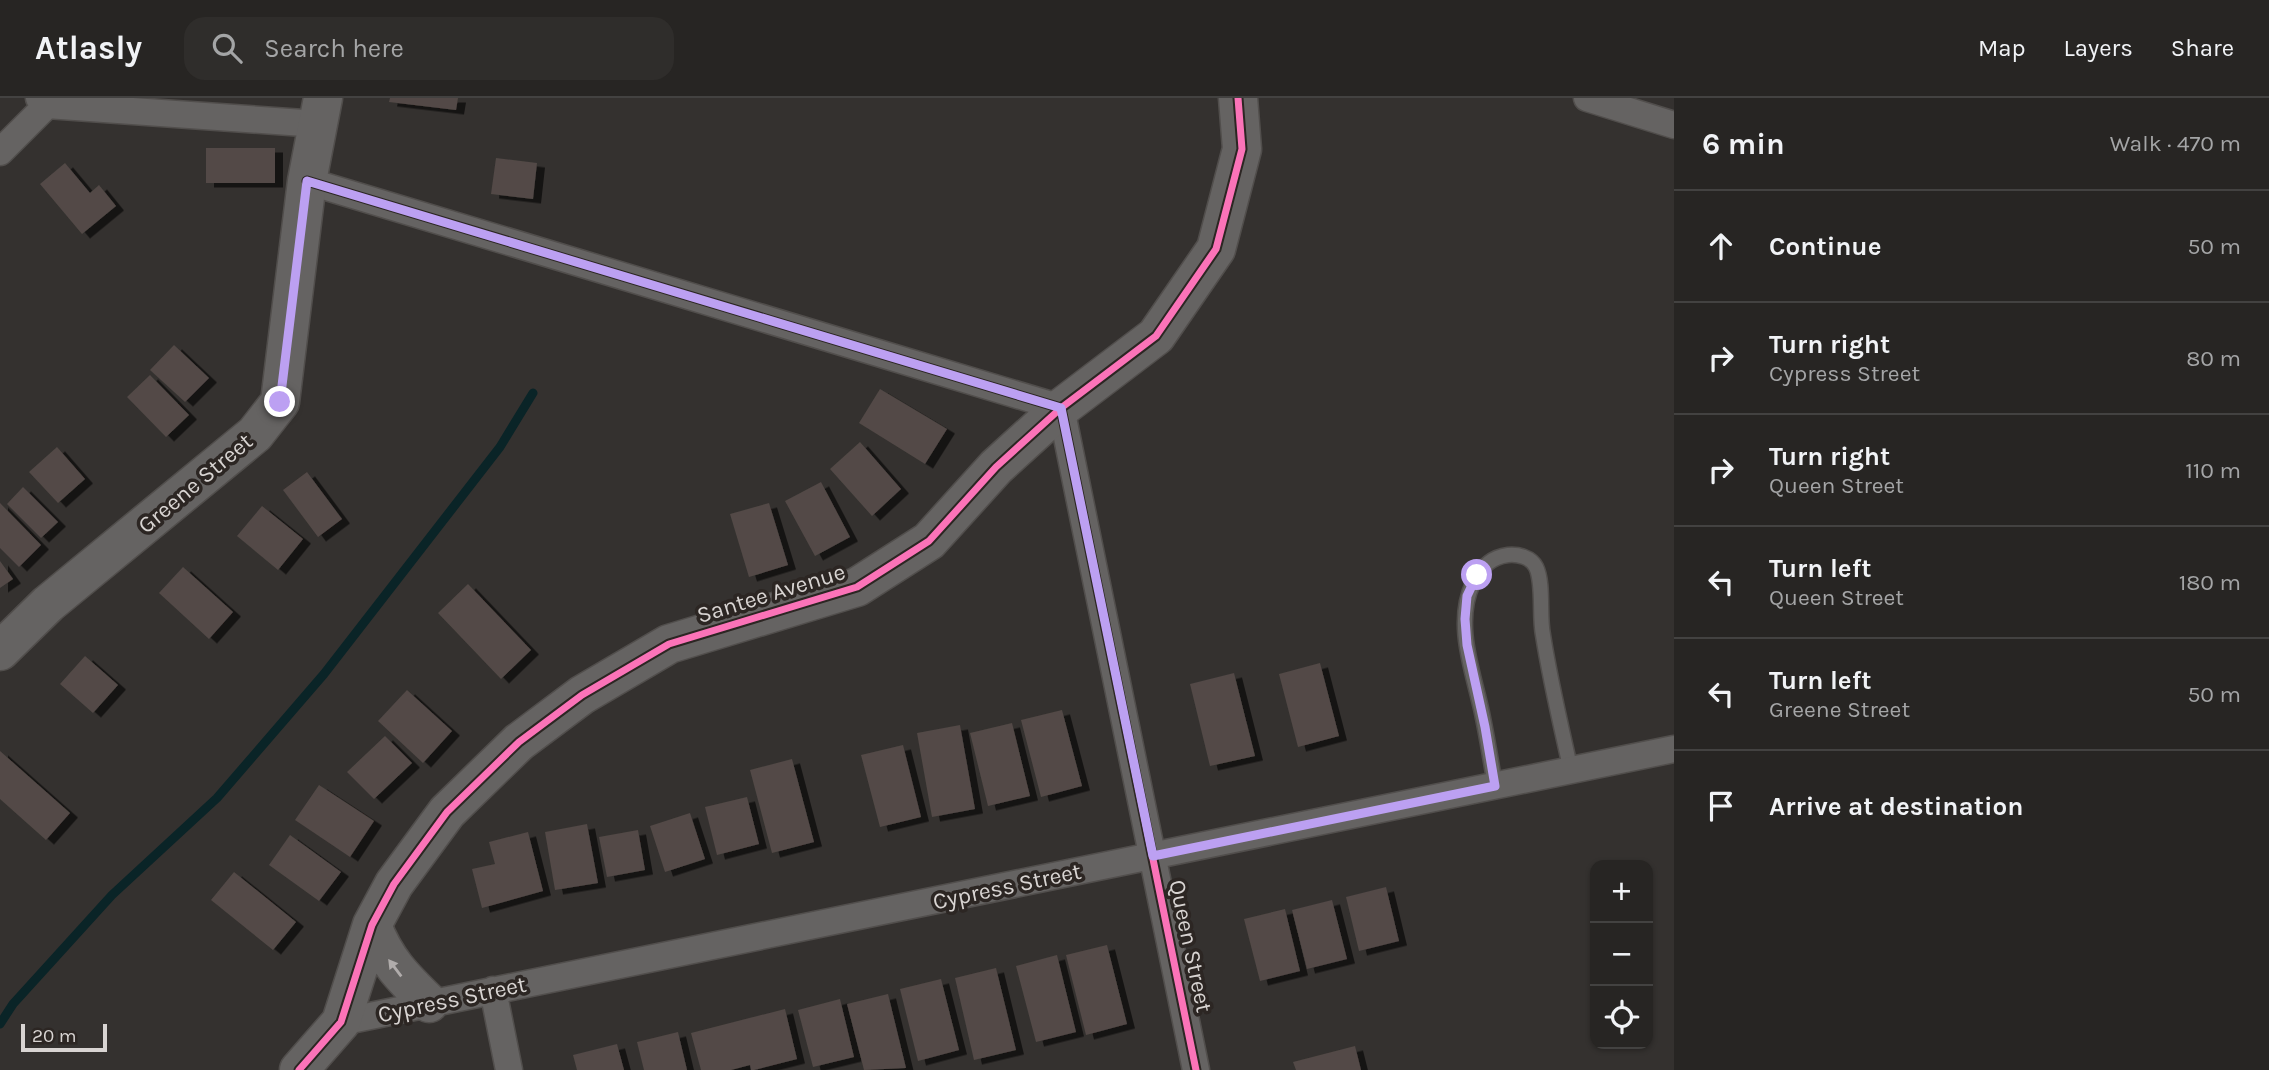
<!DOCTYPE html>
<meta charset="utf-8">
<style>
:root{--surface:#272523;--page:#2f2d2b;--text:#f1f3f6;--muted:#a4a5a6;--line:#434241}
body{margin:0;font-family:Karla,sans-serif;background:var(--page);color:var(--text)}
.controls{position:absolute;right:21px;bottom:21px;display:grid;overflow:hidden;border-radius:14px;box-shadow:0 2px 5px #0004}
.controls button{width:63px;height:63px;display:grid;place-items:center;padding:0;border:0;border-bottom:2px solid var(--line);background:var(--surface);color:var(--text);font:35px sans-serif}
.scale{position:absolute;left:21px;bottom:18px;width:86px;box-sizing:border-box;padding-left:7px;border:4px solid #d8d4d2;border-top:0;font-size:19px;line-height:24px;white-space:nowrap;color:#d8d4d2;-webkit-text-stroke:5px #2c2623;paint-order:stroke}
.stop{position:absolute;width:21px;height:21px;margin:-16px;border:5px solid #bca0f2;border-radius:50%;background:#fff}
.stop.end{background:#bca0f2;border-color:#fff;box-shadow:0 2px 7px #0008}
.list{margin:0;padding:0;list-style:none}
h2{display:flex;justify-content:space-between;align-items:center;height:91px;margin:0;padding:0 28px;font-size:30px}
h2 small{font-size:23px;font-weight:400;color:var(--muted)}
.list li{display:grid;grid-template-columns:46px 1fr auto;gap:21px;align-items:center;box-sizing:border-box;height:112px;padding:0 28px;border-top:2px solid var(--line)}
.list b{display:block;font-size:26px;white-space:nowrap}
.list p{margin:0;font-size:23px;white-space:nowrap;color:var(--muted)}
.list em{font-size:23px;font-style:normal;color:var(--muted)}
.icon{flex:none;width:38px;height:38px;fill:none;stroke:currentColor;stroke-width:2;stroke-linecap:round;stroke-linejoin:round}
.map{position:relative;flex:none;width:1674px;height:972px;overflow:hidden}
header{display:flex;align-items:center;gap:42px;box-sizing:border-box;height:98px;padding:0 35px;background:var(--surface);border-bottom:2px solid var(--line)}
header strong{font-size:33px}
nav{display:flex;gap:38px;margin-inline-start:auto;font-size:24px}
.search{width:490px;height:63px;background:var(--page);display:flex;align-items:center;gap:18px;box-sizing:border-box;padding:0 24px;border-radius:21px;color:var(--muted);font-size:26px}
main{display:flex}
aside{flex:1;background:var(--surface)}
.map>svg:first-child{display:block}
.lines{fill:none;stroke-linecap:round;stroke-linejoin:round}
.stream{stroke:#0a2427;stroke-width:9}
.building{fill:#524946;filter:url(#shadow)}
.lane-casing{stroke:#514e4c;stroke-width:17}
.street-casing{stroke:#514e4c;stroke-width:29}
.secondary-casing{stroke:#514e4c;stroke-width:41}
.lane{stroke:#656362;stroke-width:14}
.street{stroke:#656362;stroke-width:26}
.secondary{stroke:#656362;stroke-width:38}
.cycleway-casing{stroke:#2c2623;stroke-width:11}
.cycleway{stroke:#fb73b8;stroke-width:7}
.oneway{fill:#b0acab}
.route{stroke:#bca0f2;stroke-width:9}
.labels{text-anchor:middle;stroke-width:7;stroke-linejoin:round;paint-order:stroke}
.street-label{font-size:23px;fill:#d8d4d2;stroke:#2c2623}
</style>
<header>
<strong>Atlasly</strong>
<div class="search"><svg class="icon" aria-label="search" viewBox="0 0 24 24"><circle cx="10" cy="10" r="6"/><path d="M15 15l6 6"/></svg>Search here</div>
<nav><a>Map</a><a>Layers</a><a>Share</a></nav>
</header>
<main>
<div class="map">
<svg width="1674" height="972" viewBox="0 0 1674 972">
<defs>
<filter id="shadow"><feDropShadow dx="8" dy="4.5" stdDeviation="0" flood-color="#0009"/></filter>
</defs>
<rect width="100%" height="100%" fill="#34312f"/>
<g class="lines">
<path class="stream" d="M0,926L13,906L112,797L217,700L324,576L500,349L533,295"/>
</g>
<path class="building" d="M390,0H458L456,12L389,4Z
M206,50H275V85H206Z
M496,60L537,65L533,101L491,96Z
M65,65L90,95L99,87L116,108L82,136L40,86Z
M174,247L209,280L185,304L150,272Z
M150,277L189,317L166,339L127,299Z
M880,291L947,331L925,366L859,325Z
M860,344L901,391L872,418L830,371Z
M57,349L85,381L58,405L29,374Z
M307,374L342,421L318,439L283,392Z
M821,384L850,439L815,458L785,403Z
M23,389L58,424L41,440L7,406Z
M0,405L41,447L19,469L0,450Z
M769,405L788,467L749,479L730,416Z
M262,408L303,441L278,472L237,438Z
M0,463L13,481L0,490Z
M183,469L233,514L209,541L159,495Z
M468,486L531,552L501,581L438,515Z
M85,558L118,587L93,615L60,586Z
M1320,565L1339,638L1298,649L1279,576Z
M1234,575L1255,658L1210,668L1190,586Z
M407,592L452,633L423,665L378,623Z
M1062,612L1082,688L1041,699L1021,622Z
M1012,625L1030,698L988,708L970,635Z
M960,627L975,711L932,719L917,635Z
M385,638L412,665L374,701L347,674Z
M903,647L921,719L880,729L861,657Z
M0,653L70,715L46,742L0,701Z
M792,661L814,744L772,755L750,672Z
M319,687L374,723L350,759L295,722Z
M747,699L759,746L717,757L705,709Z
M690,715L705,761L665,774L650,728Z
M587,726L598,785L555,792L545,734Z
M638,732L645,772L607,779L599,739Z
M528,734L543,793L482,810L472,771L495,766L489,744Z
M290,737L341,774L319,803L269,767Z
M234,774L296,824L273,852L211,802Z
M1386,789L1399,843L1359,853L1346,799Z
M1332,802L1347,861L1307,871L1292,812Z
M1285,811L1300,873L1260,883L1244,821Z
M1107,847L1127,926L1086,937L1066,857Z
M1057,857L1076,934L1036,944L1016,868Z
M996,870L1016,952L974,962L955,880Z
M941,881L959,952L918,963L900,891Z
M888,896L906,970L864,972L847,906Z
M840,901L854,959L813,969L798,912Z
M785,911L797,961L754,972H751L750,967L731,972H701L691,935Z
M678,934L687,972H644L637,944Z
M617,946L624,972H577L573,957Z
M1355,948L1361,972H1296L1293,964Z"/>
<g class="lines">
<defs>
<path id="lane" d="M1495,688C1491,663 1487,639 1482,615C1473,573 1454,526 1473,485C1481,469 1491,459 1508,457C1518,456 1531,459 1536,469C1544,485 1539,518 1543,537C1550,582 1561,628 1571,673"/>
<path id="street" d="M39,0L47,7L318,26
M1587,0L1674,27
M0,54L47,7
M307,83L1061,310L1196,972
M493,892L509,972
M341,924L1674,651"/>
<path id="secondary" d="M0,553L48,506L255,336L280,304L307,83L323,0
M372,827C385,862 403,880 429,905
M299,972L341,924L372,827L394,786L447,714L519,644L582,597L669,546L857,489L929,443L996,369L1061,310L1156,238L1216,151L1242,51L1238,0"/>
</defs>
<use href="#lane" class="lane-casing"/>
<use href="#street" class="street-casing"/>
<use href="#secondary" class="secondary-casing"/>
<use href="#lane" class="lane"/>
<use href="#street" class="street"/>
<use href="#secondary" class="secondary"/>
<defs>
<path id="cycleway" d="M307,83L1061,310L1196,972
M299,972L341,924L372,827L394,786L447,714L519,644L582,597L669,546L857,489L929,443L996,369L1061,310L1156,238L1216,151L1242,51L1238,0"/>
</defs>
<use href="#cycleway" class="cycleway-casing"/>
<use href="#cycleway" class="cycleway"/>
</g>
<defs><path id="oneway-solid" d="M-6-.8H1V-3.2L6.5 0L1 3.2V.8H-6Z" transform="scale(1.75)"/></defs>
<use class="oneway" href="#oneway-solid" transform="translate(395 870) rotate(-127)"/>
<g class="lines">
<path class="route" d="M280,304L307,83L1061,310L1153,758L1495,688L1485,629L1467,547L1465,521L1467,498L1477,477"/>
</g>
<g class="labels">
<g class="street-label">
<text transform="translate(195 385) rotate(-40)" y="8">Greene Street</text>
<text transform="translate(771 495) rotate(-17)" y="8">Santee Avenue</text>
<text transform="translate(1007 788) rotate(-12)" y="8">Cypress Street</text>
<text transform="translate(1191 848) rotate(78)" y="8">Queen Street</text>
<text transform="translate(452 901) rotate(-12)" y="8">Cypress Street</text>
</g>
</g>
</svg>
<div class="controls">
<button>+</button>
<button>−</button>
<button><svg class="icon" aria-label="locate" viewBox="0 0 24 24"><circle cx="12" cy="12" r="6"/><path d="M12 2v4M12 18v4M2 12h4M18 12h4"/></svg></button>
</div>
<div class="scale">20 m</div>
<div class="stop" style="left:1477px;top:477px"></div>
<div class="stop end" style="left:280px;top:304px"></div>
</div>
<aside>
<h2>6 min<small>Walk · 470 m</small></h2>
<ul class="list">
<li><svg class="icon" aria-label="ahead" viewBox="0 0 24 24"><path d="M12 20V5M6 11l6-6 6 6"/></svg><div><b>Continue</b></div><em>50 m</em></li>
<li><svg class="icon" aria-label="right" viewBox="0 0 24 24"><path d="M7 20v-9h11M14 6l5 5-5 5"/></svg><div><b>Turn right</b><p>Cypress Street</p></div><em>80 m</em></li>
<li><svg class="icon" aria-label="right" viewBox="0 0 24 24"><path d="M7 20v-9h11M14 6l5 5-5 5"/></svg><div><b>Turn right</b><p>Queen Street</p></div><em>110 m</em></li>
<li><svg class="icon" aria-label="left" viewBox="0 0 24 24"><path d="M17 20v-9H6M10 6l-5 5 5 5"/></svg><div><b>Turn left</b><p>Queen Street</p></div><em>180 m</em></li>
<li><svg class="icon" aria-label="left" viewBox="0 0 24 24"><path d="M17 20v-9H6M10 6l-5 5 5 5"/></svg><div><b>Turn left</b><p>Greene Street</p></div><em>50 m</em></li>
<li><svg class="icon" aria-label="arrive" viewBox="0 0 24 24"><path d="M6 21V4h12l-3 4 3 4H6"/></svg><div><b>Arrive at destination</b></div></li>
</ul>
</aside>
</main>
